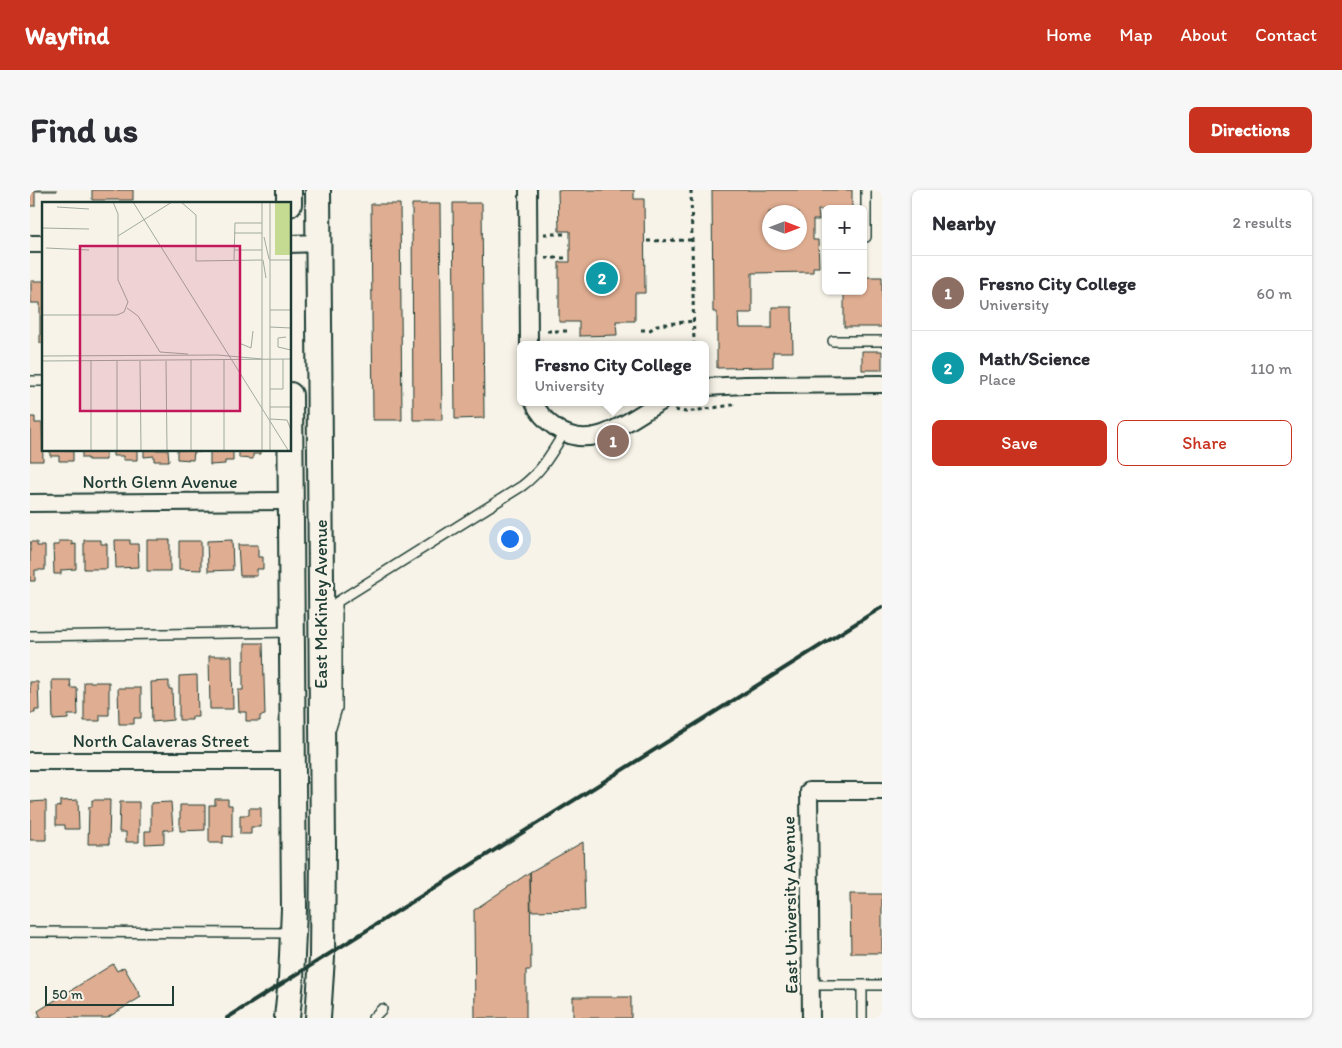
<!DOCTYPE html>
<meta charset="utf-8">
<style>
:root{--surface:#fff;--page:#f7f7f7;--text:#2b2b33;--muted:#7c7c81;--line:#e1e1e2;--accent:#c8321e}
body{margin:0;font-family:Itim,sans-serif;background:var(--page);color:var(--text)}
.controls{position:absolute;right:15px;top:15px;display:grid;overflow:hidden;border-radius:8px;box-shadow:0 1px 4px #0004}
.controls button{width:45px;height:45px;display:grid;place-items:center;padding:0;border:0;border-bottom:1px solid var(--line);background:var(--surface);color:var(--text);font:25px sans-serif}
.compass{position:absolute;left:732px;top:15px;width:45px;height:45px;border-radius:50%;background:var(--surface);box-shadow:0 1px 4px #0004;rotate:90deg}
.scale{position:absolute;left:15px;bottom:12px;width:129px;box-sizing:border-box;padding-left:5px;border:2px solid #1f3d34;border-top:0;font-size:14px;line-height:18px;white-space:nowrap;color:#1f3d34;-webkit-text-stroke:4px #f7f3e8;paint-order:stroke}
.you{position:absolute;left:479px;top:348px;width:18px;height:18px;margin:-12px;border:4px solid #fff;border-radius:50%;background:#1a73e8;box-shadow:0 0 0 8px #1a73e833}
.badge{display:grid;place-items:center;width:32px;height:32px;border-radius:50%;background:var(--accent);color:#fff;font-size:16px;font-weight:700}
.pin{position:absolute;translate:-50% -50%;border:2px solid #fff;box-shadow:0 1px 5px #0006}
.popup{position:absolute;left:487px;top:151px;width:192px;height:65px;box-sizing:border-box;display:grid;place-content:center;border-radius:8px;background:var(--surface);filter:drop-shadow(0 1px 4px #0005);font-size:16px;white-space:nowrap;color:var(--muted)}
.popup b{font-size:19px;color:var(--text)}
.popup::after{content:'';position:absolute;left:50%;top:100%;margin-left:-10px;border:10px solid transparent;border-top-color:var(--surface)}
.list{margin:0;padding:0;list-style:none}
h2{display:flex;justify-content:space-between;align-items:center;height:65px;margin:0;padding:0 20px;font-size:21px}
h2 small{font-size:16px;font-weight:400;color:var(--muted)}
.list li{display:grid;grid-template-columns:32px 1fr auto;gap:15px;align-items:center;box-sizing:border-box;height:75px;padding:0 20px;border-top:1px solid var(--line)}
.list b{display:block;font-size:19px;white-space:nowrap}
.list p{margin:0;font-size:16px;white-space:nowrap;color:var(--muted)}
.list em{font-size:16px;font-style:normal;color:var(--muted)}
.actions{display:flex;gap:10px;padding:15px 20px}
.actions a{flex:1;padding:11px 0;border:1px solid var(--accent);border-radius:8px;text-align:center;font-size:18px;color:var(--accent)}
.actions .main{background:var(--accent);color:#fff}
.map{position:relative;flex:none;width:852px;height:828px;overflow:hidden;border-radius:8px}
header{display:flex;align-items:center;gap:30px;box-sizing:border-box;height:70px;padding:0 25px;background:var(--accent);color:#fff}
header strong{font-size:24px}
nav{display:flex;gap:28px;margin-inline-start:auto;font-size:18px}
.intro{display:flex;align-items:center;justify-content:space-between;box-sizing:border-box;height:120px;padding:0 30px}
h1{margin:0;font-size:35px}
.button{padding:12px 22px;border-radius:8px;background:var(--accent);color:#fff;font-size:18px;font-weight:700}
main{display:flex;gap:30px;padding:0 30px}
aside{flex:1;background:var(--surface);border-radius:8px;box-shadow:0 1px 4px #0004}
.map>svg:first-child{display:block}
.building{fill:#dfad91;stroke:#1f3d34;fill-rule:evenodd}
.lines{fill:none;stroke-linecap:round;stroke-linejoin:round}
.lane-casing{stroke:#1f3d34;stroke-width:12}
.street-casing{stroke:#1f3d34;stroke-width:20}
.secondary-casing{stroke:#1f3d34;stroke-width:28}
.path{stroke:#1f3d34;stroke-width:3;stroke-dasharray:4 4;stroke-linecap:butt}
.lane{stroke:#f7f3e8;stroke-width:9}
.street{stroke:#f7f3e8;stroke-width:16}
.secondary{stroke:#f7f3e8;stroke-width:24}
.rail{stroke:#1f3d34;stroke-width:4}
.labels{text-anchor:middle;stroke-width:5;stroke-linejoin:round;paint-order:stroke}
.street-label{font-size:18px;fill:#1f3d34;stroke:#f7f3e8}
.inset-road{fill:none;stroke:#a1aaa0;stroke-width:1}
.view{fill:#c2185b;fill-opacity:0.15;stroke:#c2185b;stroke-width:2.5}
.inset-edge{fill:none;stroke:#1f3d34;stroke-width:2.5}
</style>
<header>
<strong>Wayfind</strong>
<nav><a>Home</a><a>Map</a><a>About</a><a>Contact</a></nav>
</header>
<div class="intro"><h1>Find us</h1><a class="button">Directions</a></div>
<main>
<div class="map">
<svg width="852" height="828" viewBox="0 0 852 828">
<rect width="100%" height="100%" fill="#f7f3e8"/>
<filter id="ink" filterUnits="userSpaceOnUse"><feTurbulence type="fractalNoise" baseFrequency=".02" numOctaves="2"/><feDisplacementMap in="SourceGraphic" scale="10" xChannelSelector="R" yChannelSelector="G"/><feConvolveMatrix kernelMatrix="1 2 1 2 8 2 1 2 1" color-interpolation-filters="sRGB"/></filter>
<g filter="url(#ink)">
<path class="building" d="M0,0H27V1H5V16H0Z
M62,0H103V10H62Z
M528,0H604V9H614L615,103H605V131H586L587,145L549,146V132H529V72H540V41H529Z
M682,0H822V19H796V20H788L789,30H783V50H788L789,77H783V82L722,83V123H709L710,138H742V117H762L763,162H743V177L687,178V122H683ZM739,22H769V52H739Z
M423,13H452L454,228L425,229Z
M341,14H370L372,230H343Z
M382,14H410L412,230H383Z
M833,87H852V137H814V101H833Z
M1,91H14V153H10V113H1Z
M832,161H852V180H832Z
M0,227H5V233H12L13,271H0Z
M20,260H43V271H29V266H20Z
M52,260H76V270H58V268H52Z
M83,260H107V270H93V266H83Z
M114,260H138L139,271H124V266L114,267Z
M147,260H171V262H164L163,270L147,269Z
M180,260H203V271H195V274L180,275Z
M209,260H230V264H223V269L209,268Z
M54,350H71V354H77V379H54Z
M85,350H100V354H108L109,377L86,378Z
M117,350H140V381H117Z
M202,350L203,380L178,381L177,351Z
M29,351H42V355L46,354V379L31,380V384H24L23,355H29Z
M149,351H171V380L149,379Z
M0,352H7V356H15V380H5V391H0Z
M208,355H228V367H233V379H227V386H210Z
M215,453H233L235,525L230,526V531H216V522H209L208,500H213V470L215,469Z
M179,466H202L203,519H180Z
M167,485L168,527H162V530H149V486Z
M22,490H40L41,498H47L48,525H38V529L23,530Z
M139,491V499H142L143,530L122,532L121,492Z
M0,492H8L9,520H5V523H0Z
M54,492H79V525H70V531H54Z
M88,498H111V528H104V534H89Z
M185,609H198V615H202V647L193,646V653H179V615H185Z
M48,610L49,639H35V635H26V617L30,616V611Z
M62,610H80L79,654H58L59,617H62Z
M16,611V650H0V612Z
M90,612H109V652H96V642H89Z
M141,612L143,640H134V653L115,654V641H121V613Z
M150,615H175V640L150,641Z
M219,618H231V637H221V644H210V625H219Z
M553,652L555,720L501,721L500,682Z
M500,682L501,780H496V828H445L444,720Z
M820,704H852V763H821Z
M83,774L87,781L94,777L111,807L77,828H7L10,826L8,821Z
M543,807H601V828H543Z"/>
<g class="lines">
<defs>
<path id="lane" d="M836,0V47
M803,151H852
M0,191H14
M0,446L260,442
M301,538L307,518V412L492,296C512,281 521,264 534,243
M0,742L262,743
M781,795H852
M832,795V828
M343,828L352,819"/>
<path id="street" d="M498,0L499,155
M0,54H14
M260,54L288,53
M676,197L715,195L852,194
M504,212C508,223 516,231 526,238C563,264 599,229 631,212
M0,313L261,311
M0,571H263
M781,828L779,601H852"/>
<path id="secondary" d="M259,0V14
M288,0L293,658L292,767L288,828
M257,828L261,789L264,719L260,205"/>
</defs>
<use href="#lane" class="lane-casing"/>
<use href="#street" class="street-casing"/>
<use href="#secondary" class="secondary-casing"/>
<path class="path" d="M661,0L664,155
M514,44H536
M617,51L661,50
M515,68H535
M611,140H620L627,135L664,131
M517,141H541
M645,220L656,222L702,215L704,212"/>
<use href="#lane" class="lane"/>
<use href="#street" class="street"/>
<use href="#secondary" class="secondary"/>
<path class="rail" d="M197,828L852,417"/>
</g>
</g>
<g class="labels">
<g class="street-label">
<text x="130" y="298">North Glenn Avenue</text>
<text transform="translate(291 414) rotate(-90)" y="6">East McKinley Avenue</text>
<text x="131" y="557">North Calaveras Street</text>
<text transform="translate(760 715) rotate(-91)" y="6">East University Avenue</text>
</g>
</g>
<g transform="translate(12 12)">
<rect width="249" height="249" fill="#f7f3e8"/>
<path d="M233,0H249V53H233Z" fill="#c4db91"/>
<path class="inset-road" d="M71,0L76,12V34M91,0L246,248M139,0L154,13V59L220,58M220,0V248M228,0V248M15,5L47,7M0,26L47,27M192,31H220M222,35L227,57M4,46L47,48M192,48H220M192,58L193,21H220M221,58L224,76M227,58H249M85,106L96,114L118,150L146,152M228,108H249M0,113H75L82,110L86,100L76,78V34L130,0M228,125L249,126M244,135L236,136V145L249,148M197,141L209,146L211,129M0,154L176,153L220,157M49,158V248M149,158V248M0,159L249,157M98,159L99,248M124,159L125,248M228,187H241V157M228,205H249M228,217L245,218L249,228M75,248V159M182,248V158"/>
<path class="view" d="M38,44H198V209H38Z"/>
<rect width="249" height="249" class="inset-edge"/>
</g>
</svg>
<div class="controls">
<button>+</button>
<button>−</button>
</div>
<svg class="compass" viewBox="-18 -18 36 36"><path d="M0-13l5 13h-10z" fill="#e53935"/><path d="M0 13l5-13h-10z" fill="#7c7c81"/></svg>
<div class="scale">50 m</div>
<div class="you"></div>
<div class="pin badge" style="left:583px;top:251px;background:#8d6e63">1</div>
<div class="popup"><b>Fresno City College</b>University</div>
<div class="pin badge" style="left:572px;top:88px;background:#0f9aa8">2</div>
</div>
<aside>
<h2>Nearby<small>2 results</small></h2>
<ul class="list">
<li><span class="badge" style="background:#8d6e63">1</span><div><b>Fresno City College</b><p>University</p></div><em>60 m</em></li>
<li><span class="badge" style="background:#0f9aa8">2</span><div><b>Math/Science</b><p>Place</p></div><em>110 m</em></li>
</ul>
<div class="actions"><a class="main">Save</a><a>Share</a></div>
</aside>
</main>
